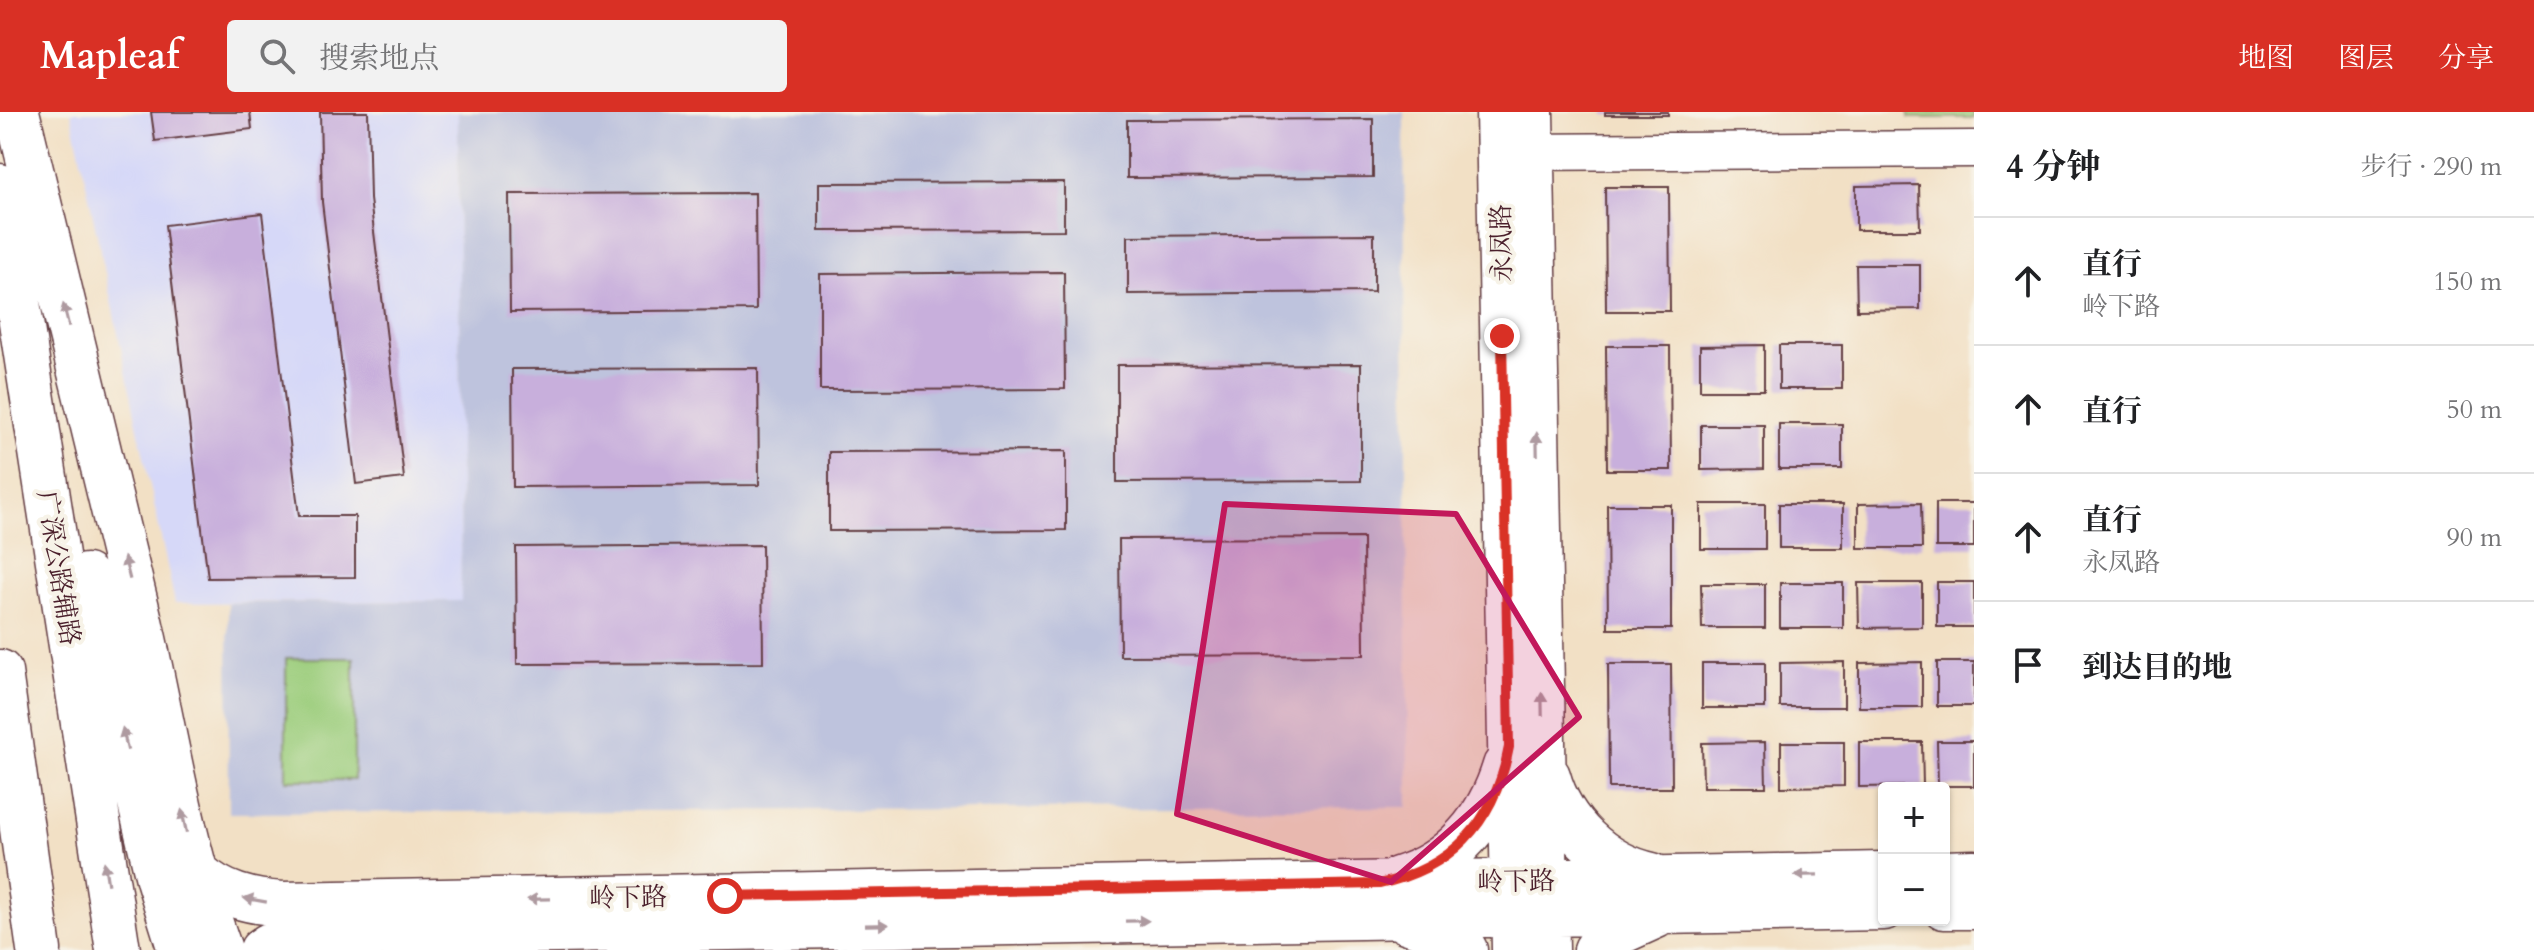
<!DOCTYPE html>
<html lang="zh">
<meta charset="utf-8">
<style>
:root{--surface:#fff;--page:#f2f2f2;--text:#202124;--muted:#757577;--line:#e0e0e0;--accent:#d93025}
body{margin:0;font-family:Cardo,"Noto Serif SC",serif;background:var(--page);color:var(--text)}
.controls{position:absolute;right:24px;bottom:24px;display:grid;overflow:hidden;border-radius:8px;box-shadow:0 2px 6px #0004}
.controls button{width:72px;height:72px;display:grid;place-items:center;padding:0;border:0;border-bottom:2px solid var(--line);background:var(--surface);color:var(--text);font:40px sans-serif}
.stop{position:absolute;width:24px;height:24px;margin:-18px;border:6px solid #d93025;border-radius:50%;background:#fff}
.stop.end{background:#d93025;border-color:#fff;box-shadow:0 2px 8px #0008}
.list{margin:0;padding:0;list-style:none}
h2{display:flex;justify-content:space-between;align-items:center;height:104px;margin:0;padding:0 32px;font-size:34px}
h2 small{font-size:26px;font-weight:400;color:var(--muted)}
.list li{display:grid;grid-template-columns:52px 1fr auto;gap:24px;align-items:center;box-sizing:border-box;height:128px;padding:0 32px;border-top:2px solid var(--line)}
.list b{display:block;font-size:30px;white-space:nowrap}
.list p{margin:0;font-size:26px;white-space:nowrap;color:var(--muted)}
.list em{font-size:26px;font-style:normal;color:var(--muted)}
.icon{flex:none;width:44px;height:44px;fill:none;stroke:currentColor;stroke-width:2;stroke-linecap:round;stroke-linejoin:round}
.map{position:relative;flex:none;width:1974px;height:838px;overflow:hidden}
header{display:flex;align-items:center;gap:48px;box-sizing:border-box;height:112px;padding:0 40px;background:var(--accent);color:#fff}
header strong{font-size:38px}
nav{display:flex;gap:44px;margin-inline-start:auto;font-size:28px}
.search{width:560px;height:72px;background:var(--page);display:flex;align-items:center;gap:20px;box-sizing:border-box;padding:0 28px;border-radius:8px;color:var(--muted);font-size:30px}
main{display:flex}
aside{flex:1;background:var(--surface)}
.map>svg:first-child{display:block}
.built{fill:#d6d8f8}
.industrial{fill:#bec3dd}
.green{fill:#9dce7e;stroke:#747654;stroke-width:2}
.building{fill:#c8afdc}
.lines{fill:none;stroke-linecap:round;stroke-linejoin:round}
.street-casing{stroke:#633c42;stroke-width:39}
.secondary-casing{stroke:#633c42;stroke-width:47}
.primary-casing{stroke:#633c42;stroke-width:47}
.highway-casing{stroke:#633c42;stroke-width:47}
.street{stroke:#fff;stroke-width:36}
.secondary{stroke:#fff;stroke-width:44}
.primary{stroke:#fff;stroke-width:44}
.highway{stroke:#fff;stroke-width:44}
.oneway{fill:#ae9aa0}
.route{stroke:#d93025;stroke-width:10}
.marked{fill:#c2185b;fill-opacity:0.2;stroke:#c2185b;stroke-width:6;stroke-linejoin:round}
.labels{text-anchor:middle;stroke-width:8;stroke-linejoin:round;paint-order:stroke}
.street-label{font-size:26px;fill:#4a1f2b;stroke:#f7f3e8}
</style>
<header>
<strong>Mapleaf</strong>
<div class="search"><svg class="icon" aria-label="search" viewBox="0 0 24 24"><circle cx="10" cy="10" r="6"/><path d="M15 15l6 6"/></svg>搜索地点</div>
<nav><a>地图</a><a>图层</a><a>分享</a></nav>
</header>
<main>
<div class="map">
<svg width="1974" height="838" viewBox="0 0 1974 838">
<rect width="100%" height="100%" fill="#f7f3e8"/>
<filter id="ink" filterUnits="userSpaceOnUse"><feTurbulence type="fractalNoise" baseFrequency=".0125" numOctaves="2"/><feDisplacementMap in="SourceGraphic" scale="16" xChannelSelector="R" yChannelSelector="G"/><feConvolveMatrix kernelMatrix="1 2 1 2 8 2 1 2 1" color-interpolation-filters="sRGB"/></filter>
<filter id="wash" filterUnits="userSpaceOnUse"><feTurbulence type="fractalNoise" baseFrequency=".006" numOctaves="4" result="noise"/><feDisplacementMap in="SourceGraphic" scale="32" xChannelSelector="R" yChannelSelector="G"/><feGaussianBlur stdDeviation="1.8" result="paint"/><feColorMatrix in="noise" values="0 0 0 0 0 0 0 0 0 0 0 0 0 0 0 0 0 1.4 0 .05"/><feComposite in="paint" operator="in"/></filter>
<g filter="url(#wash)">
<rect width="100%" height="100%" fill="#f2e0c5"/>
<path class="built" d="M71,0H458L461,489L175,491Z"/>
<path class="industrial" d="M458,0H1404L1408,695L229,701L228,491L461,489Z"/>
<path class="green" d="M1909,0H1974V6H1909Z
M286,546H354V668H286Z"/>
<g id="blocks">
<path class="building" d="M151,0H250L252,17L155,29Z
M320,0H368L370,87L404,366L356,372L322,90Z
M1605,0H1668V3H1605Z
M1373,7V65L1127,66V8Z
M1064,70V118L819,119V71Z
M1919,73L1920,118H1856V74Z
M1605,75H1669L1670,199H1606Z
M755,81L756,198L510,200L509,82Z
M262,101L299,404H355V465L208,466L165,113Z
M1374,122V180L1128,182V124Z
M1856,153H1920V197L1857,198Z
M1064,160L1065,277L820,278V162Z
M1764,233V278H1700V234Z
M1779,233H1842V277H1779Z
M1606,234H1670L1671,358H1607Z
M1361,252V369L1117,370V253Z
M758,256L759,373L513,375L512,257Z
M1779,312H1842V357H1779Z
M1701,313H1764V357L1701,358Z
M1066,339V418L829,419V340Z
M1921,391L1922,436H1858V392Z
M1936,391H1974V435H1936Z
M1701,392H1765V437H1701Z
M1779,392H1843V436H1779Z
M1607,393H1671V517H1608Z
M1363,426L1364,543L1120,544L1119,427Z
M762,433L763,551L517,552L516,435Z
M1937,470H1974V515H1937Z
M1780,471H1843V516H1780Z
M1858,471H1922V515L1859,516Z
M1701,472H1765V516H1702Z
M1844,550V595H1780V551Z
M1922,550V595H1859V551Z
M1937,550H1974V594H1937Z
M1702,551H1765V596H1702Z
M1608,552H1671L1672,676H1609Z
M1937,629H1974V674H1938Z
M1765,630L1766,675H1703L1702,631Z
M1781,630H1844V674L1781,675Z
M1859,630H1922L1923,674L1859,675Z"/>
</g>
</g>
<g filter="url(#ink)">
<use href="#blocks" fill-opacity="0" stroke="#633c42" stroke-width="2"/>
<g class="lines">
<defs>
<path id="street" d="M1504,40L1974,37"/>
<path id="secondary" d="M1498,0L1514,838
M1531,0L1547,838
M1548,664C1561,712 1603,753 1652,763
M196,760C221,783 250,790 283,792L1884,762
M1944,761L1974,760
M1398,767C1453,751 1489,707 1505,654
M1944,795H1974
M1406,809L1438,820L1465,838
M262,838C280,824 302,824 323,823L1884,796
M1596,838L1614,823L1656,804"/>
<path id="primary" d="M17,0C57,165 98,330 137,496C164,610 180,728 220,838
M0,74L118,838
M86,464L158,767L180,838"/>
<path id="highway" d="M0,560L39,838"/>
</defs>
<use href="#street" class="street-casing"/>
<use href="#secondary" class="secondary-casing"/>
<use href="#primary" class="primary-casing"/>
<use href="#highway" class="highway-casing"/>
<use href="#street" class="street"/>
<use href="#secondary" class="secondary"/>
<use href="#primary" class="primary"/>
<use href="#highway" class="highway"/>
</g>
<defs><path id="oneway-solid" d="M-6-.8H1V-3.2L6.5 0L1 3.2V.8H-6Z" transform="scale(2)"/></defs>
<g class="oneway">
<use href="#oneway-solid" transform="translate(66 203) rotate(-104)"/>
<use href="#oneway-solid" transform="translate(1537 332) rotate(-91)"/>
<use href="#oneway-solid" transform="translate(127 456) rotate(-104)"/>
<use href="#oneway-solid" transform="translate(1542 592) rotate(-91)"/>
<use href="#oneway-solid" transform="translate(125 627) rotate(-103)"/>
<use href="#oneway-solid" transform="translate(184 709) rotate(-102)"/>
<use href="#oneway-solid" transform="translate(106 761) rotate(-99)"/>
<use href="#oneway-solid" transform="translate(1806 763) rotate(179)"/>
<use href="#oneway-solid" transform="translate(539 787) rotate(179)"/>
<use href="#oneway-solid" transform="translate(255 788) rotate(-170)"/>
<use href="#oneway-solid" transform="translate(1137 809) rotate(-1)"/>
<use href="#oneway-solid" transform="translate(877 813) rotate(-1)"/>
</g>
</g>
<g class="lines" filter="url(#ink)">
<path class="route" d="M725,784L1379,772C1453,756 1495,710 1509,635L1502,224"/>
</g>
<path class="marked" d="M1225,392L1456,402L1579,605L1391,770L1177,702Z"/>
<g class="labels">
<g class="street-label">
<text transform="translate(1501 131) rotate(-91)" y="9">永凤路</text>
<text transform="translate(59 456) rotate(81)" y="9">广深公路辅路</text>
<text transform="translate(1516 769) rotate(-1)" y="9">岭下路</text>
<text transform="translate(628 785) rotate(-1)" y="9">岭下路</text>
</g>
</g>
</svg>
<div class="controls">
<button>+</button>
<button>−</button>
</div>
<div class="stop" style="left:725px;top:784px"></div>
<div class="stop end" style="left:1502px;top:224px"></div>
</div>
<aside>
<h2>4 分钟<small>步行 · 290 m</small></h2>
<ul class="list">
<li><svg class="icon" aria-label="ahead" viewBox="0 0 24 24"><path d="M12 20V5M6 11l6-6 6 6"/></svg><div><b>直行</b><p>岭下路</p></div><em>150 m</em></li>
<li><svg class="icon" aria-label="ahead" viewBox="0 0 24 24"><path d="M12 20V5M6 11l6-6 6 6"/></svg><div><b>直行</b></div><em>50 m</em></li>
<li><svg class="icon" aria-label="ahead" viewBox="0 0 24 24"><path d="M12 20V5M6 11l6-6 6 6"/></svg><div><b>直行</b><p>永凤路</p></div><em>90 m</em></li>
<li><svg class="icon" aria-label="arrive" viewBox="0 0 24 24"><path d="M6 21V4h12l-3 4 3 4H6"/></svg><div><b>到达目的地</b></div></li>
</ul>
</aside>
</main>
